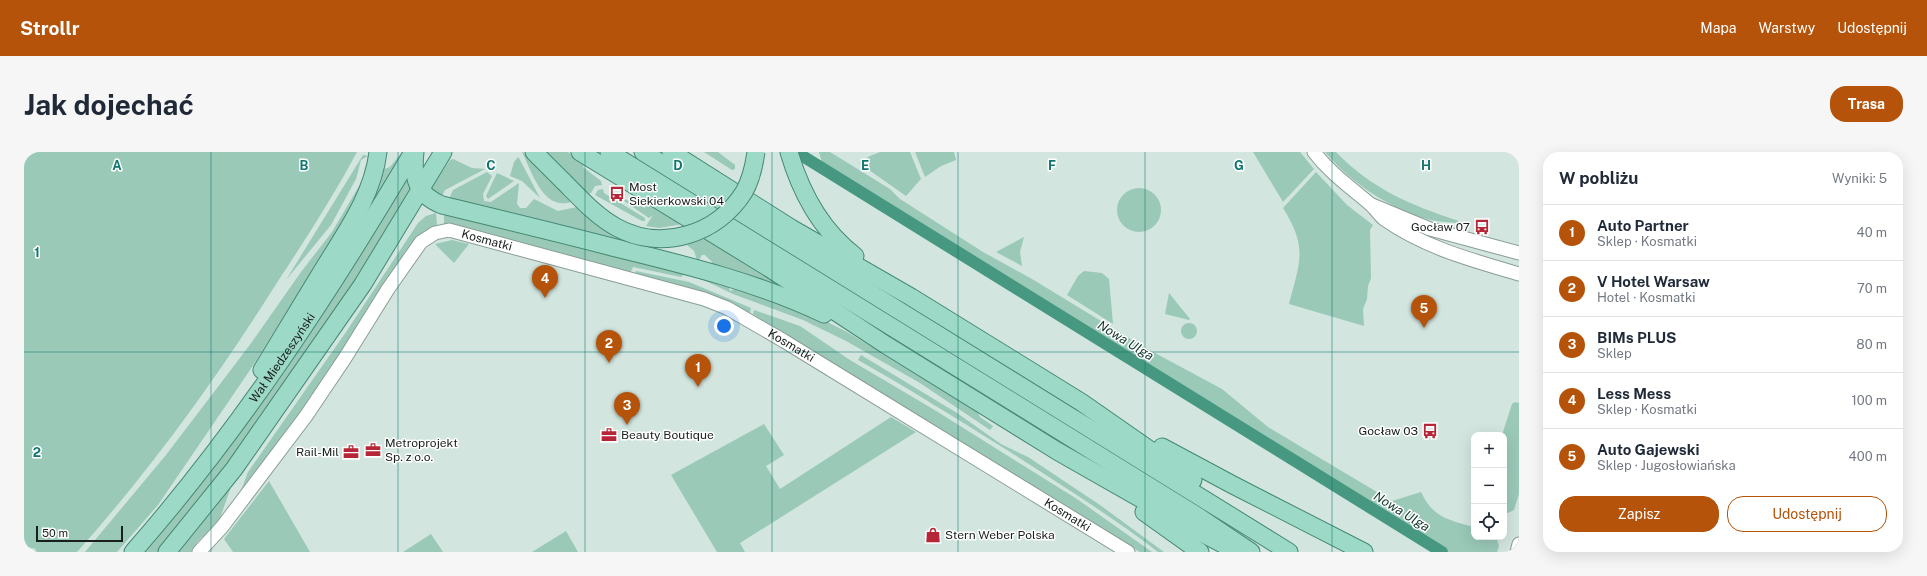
<!DOCTYPE html>
<html lang="pl">
<meta charset="utf-8">
<style>
:root{--surface:#fff;--page:#f6f6f7;--text:#1f2937;--muted:#747a83;--line:#e0e1e3;--accent:#b45309}
body{margin:0;font-family:"Public Sans",sans-serif;background:var(--page);color:var(--text)}
.controls{position:absolute;right:12px;bottom:12px;display:grid;overflow:hidden;border-radius:8px;box-shadow:0 4px 16px #0002}
.controls button{width:36px;height:36px;display:grid;place-items:center;padding:0;border:0;border-bottom:1px solid var(--line);background:var(--surface);color:var(--text);font:20px sans-serif}
.scale{position:absolute;left:12px;bottom:10px;width:87px;box-sizing:border-box;padding-left:4px;border:2px solid #181f1c;border-top:0;font-size:11px;line-height:14px;white-space:nowrap;color:#181f1c;-webkit-text-stroke:3px #fff;paint-order:stroke}
.you{position:absolute;left:700px;top:174px;width:14px;height:14px;margin:-10px;border:3px solid #fff;border-radius:50%;background:#1a73e8;box-shadow:0 0 0 6px #1a73e833}
.badge{display:grid;place-items:center;width:26px;height:26px;border-radius:50%;background:var(--accent);color:#fff;font-size:13px;font-weight:700}
.pin{position:absolute;translate:-50% -33px;filter:drop-shadow(0 1px 2px #0008)}
.pin::after{content:'';position:absolute;top:21px;width:14px;height:12px;background:inherit;clip-path:polygon(0 0,100% 0,50% 100%)}
.list{margin:0;padding:0;list-style:none}
h2{display:flex;justify-content:space-between;align-items:center;height:52px;margin:0;padding:0 16px;font-size:17px}
h2 small{font-size:13px;font-weight:400;color:var(--muted)}
.list li{display:grid;grid-template-columns:26px 1fr auto;gap:12px;align-items:center;box-sizing:border-box;height:56px;padding:0 16px;border-top:1px solid var(--line)}
.list b{display:block;font-size:15px;white-space:nowrap}
.list p{margin:0;font-size:13px;white-space:nowrap;color:var(--muted)}
.list em{font-size:13px;font-style:normal;color:var(--muted)}
.actions{display:flex;gap:8px;padding:12px 16px}
.actions a{flex:1;padding:9px 0;border:1px solid var(--accent);border-radius:16px;text-align:center;font-size:14px;color:var(--accent)}
.actions .main{background:var(--accent);color:#fff}
.icon{flex:none;width:22px;height:22px;fill:none;stroke:currentColor;stroke-width:2;stroke-linecap:round;stroke-linejoin:round}
.map{position:relative;flex:none;width:1495px;height:400px;overflow:hidden;border-radius:16px}
header{display:flex;align-items:center;gap:24px;box-sizing:border-box;height:56px;padding:0 20px;background:var(--accent);color:#fff}
header strong{font-size:19px}
nav{display:flex;gap:22px;margin-inline-start:auto;font-size:14px}
.intro{display:flex;align-items:center;justify-content:space-between;box-sizing:border-box;height:96px;padding:0 24px}
h1{margin:0;font-size:28px}
.button{padding:10px 18px;border-radius:16px;background:var(--accent);color:#fff;font-size:14px;font-weight:700}
main{display:flex;gap:24px;padding:0 24px}
aside{flex:1;background:var(--surface);border-radius:16px;box-shadow:0 4px 16px #0002}
.map>svg:first-child{display:block}
.green{fill:#9ac9b8}
.lines{fill:none;stroke-linecap:round;stroke-linejoin:round}
.canal{stroke:#469980;stroke-width:12}
.minor-casing{stroke:#8a9d96;stroke-width:15}
.major-casing{stroke:#448873;stroke-width:19}
.minor{stroke:#fff;stroke-width:13}
.major{stroke:#9dd9c7;stroke-width:17}
.major-bridge-casing{stroke:#448873;stroke-width:19;stroke-linecap:butt}
.major-bridge{stroke:#9dd9c7;stroke-width:17}
.grid{fill:none;stroke:#0f766e;stroke-width:1;stroke-opacity:0.55}
.labels{text-anchor:middle;stroke-width:3;stroke-linejoin:round;paint-order:stroke}
.poi-label{font-size:12px;fill:#181f1c;stroke:#fff;text-anchor:start}
.street-label{font-size:12px;fill:#181f1c;stroke:#fff}
.water-label{font-size:13px;font-style:italic;fill:#0f362b;stroke:#fff}
.grid-label{font-size:13px;text-anchor:middle;font-weight:bold;fill:#0f766e;stroke:#fff;stroke-width:3;stroke-linejoin:round;paint-order:stroke}
</style>
<header>
<strong>Strollr</strong>
<nav><a>Mapa</a><a>Warstwy</a><a>Udostępnij</a></nav>
</header>
<div class="intro"><h1>Jak dojechać</h1><a class="button">Trasa</a></div>
<main>
<div class="map">
<svg width="1495" height="400" viewBox="0 0 1495 400">
<rect width="100%" height="100%" fill="#d2e5de"/>
<path class="green" d="M0,0H333C310,43 283,85 256,126C195,223 129,315 53,400H11L12,397L0,394Z
M378,0H381L348,53L360,17L366,15Z
M498,0H499L547,50C519,59 508,20 498,0Z
M521,0H544L561,12L559,15L577,29L578,33L571,34L567,41L564,42Z
M680,0H694L711,13V17L708,18Z
M795,0H806L866,37L876,47L959,100L1008,127L1118,194L1198,237L1244,275L1368,349L1397,340C1409,366 1425,368 1450,375V385H1472L1475,394L1473,400H1425L824,28L798,11Z
M856,0H886L897,27L882,44L835,11L846,4Z
M891,0H930L932,8L917,14L901,25Z
M1229,0H1276L1290,17L1259,50Z
M1301,0H1312C1348,37 1386,53 1435,69L1434,71C1424,70 1413,70 1403,67C1366,57 1326,30 1301,0Z
M339,3L344,4L337,8L332,27L307,73L262,128Z
M494,5L495,6L516,46L498,29L486,24L490,10Z
M429,7L448,16L461,17L421,38L418,44L406,38L426,8Z
M463,20L468,24L459,42L460,49L467,50L495,31L493,52L496,56H502L510,47L534,59L553,55L576,75L601,89L425,47L429,38Z
M1292,20L1323,53L1349,73L1346,78L1347,126L1344,134L1343,147L1339,157L1340,174L1265,152C1276,109 1284,96 1259,56Z
M473,21L490,29L464,47L462,44Z
M385,23L387,36L370,69L324,140L204,313L134,400H119C152,360 186,321 217,279C277,197 332,111 385,23Z
M338,29L319,70L226,218L134,353L93,400H61L142,303L225,194L277,120L308,80Z
M1093 58a22 22 0 1 1 44 0a22 22 0 1 1-44 0Z
M579,37L580,41L621,66V69H618L571,43L574,38Z
M598,46L621,56L623,52L659,72L635,76L622,74L629,63L625,66L597,47Z
M412,61L413,73L400,80L393,86L298,230L214,346L224,320L322,180L394,71L402,64Z
M420,63L662,120L657,125L609,115L606,121L433,73L420,72Z
M1000,85L996,100L998,114L972,100Z
M683,86L766,138L687,112L688,110L681,103H678L675,108H673L670,99L663,93Z
M428,88L445,92L430,111L411,92Z
M612,119L665,130L727,156L726,161L692,145L611,122Z
M1060,119L1078,121L1085,127L1089,172L1043,143L1054,124Z
M671,124L704,131L706,139L713,136L780,158L823,180L953,259L956,265L969,274L966,278L896,231L822,189L779,168L709,142Z
M1145,141L1166,167L1165,168L1141,162Z
M730,158L776,174L826,208L909,257L1053,347L1128,400H1116L729,162Z
M1157 179a8 8 0 1 1 16 0a8 8 0 1 1-16 0Z
M837,203L933,261L977,292L1004,305L1076,353L1140,400H1134C1086,363 1034,331 983,298C933,267 884,236 834,208Z
M1491,250L1495,251V342L1490,358L1484,361L1480,359V283H1478L1488,252Z
M867,265L892,280L716,391L721,400H693L647,323L740,272L760,303L742,314L756,337Z
M245,329L286,400H209L200,387Z
M208,332L195,369L183,384L178,385L172,392L171,400H155L159,395L158,394Z
M542,379L554,400H508Z
M407,382L419,400H379Z"/>
<g class="lines">
<path class="canal" d="M772,0L1418,400"/>
<defs>
<g id="minor">
<path d="M1290,0C1306,21 1326,35 1346,52C1351,56 1355,63 1360,67C1401,96 1448,108 1495,122"/>
<path d="M1348,53L1406,77L1495,101"/>
<path id="s1" d="M175,400L198,375L282,264L321,206L364,137L397,90L411,81L425,78L680,147L703,156L760,189L1104,400"/>
<path d="M1493,400L1495,392"/>
</g>
<g id="major">
<path d="M391,0C388,26 393,43 418,53C476,67 534,81 592,96C662,113 735,131 800,162"/>
<path d="M510,0L540,30"/>
<path d="M556,0L745,116L862,193L1033,299L1170,377L1214,400"/>
<path d="M585,0L1175,365L1227,400"/>
<path d="M619,0L1265,400"/>
<path d="M647,0L767,76L887,145L1057,250L1169,328"/>
<path d="M765,0C777,41 797,78 831,104"/>
<path d="M238,218C259,184 279,150 300,116C322,80 349,43 354,0"/>
<path d="M1138,295L1209,333L1340,400"/>
<path d="M1120,360L1176,400"/>
<path id="s2" d="M109,400C217,277 306,140 389,0"/>
<path d="M143,400L210,317L339,132L419,0"/>
</g>
</defs>
<use href="#minor" class="minor-casing"/>
<use href="#major" class="major-casing"/>
<use href="#minor" class="minor"/>
<use href="#major" class="major"/>
<defs>
<path id="major-bridge" d="M540,30C556,46 572,64 592,75C637,100 693,83 720,40C727,28 730,14 732,0"/>
</defs>
<use href="#major-bridge" class="major-bridge-casing"/>
<use href="#major-bridge" class="major-bridge"/>
</g>
<path class="grid" d="M187,0V400M374,0V400M561,0V400M748,0V400M934,0V400M1121,0V400M1308,0V400M0,200H1495"/>
<defs>
<symbol id="bus-bare" viewBox="-9 -9 18 18"><path d="M-5-6H5V4H4V6H2V4H-2V6H-4V4H-5ZM-3.5-4V0h7V-4ZM-3.5 1.2v1.5H-2V1.2ZM2 1.2v1.5H3.5V1.2Z" fill="#b72636" stroke="#fff" stroke-width="2.5" paint-order="stroke"/></symbol>
<symbol id="office-bare" viewBox="-9 -9 18 18"><path d="M-6-3h4V-5.5h4V-3h4V5H-6ZM-1-4.5V-3h2v-1.5ZM-6 0V1H6V0Z" fill="#b72636" stroke="#fff" stroke-width="2.5" paint-order="stroke"/></symbol>
<symbol id="shop-bare" viewBox="-9 -9 18 18"><path d="M-5-2.5h2.3a2.7 3.5 0 0 1 5.4 0H5L5.5 6h-11ZM-1.5-2.5h3a1.5 2.3 0 0 0-3 0Z" fill="#b72636" stroke="#fff" stroke-width="2.5" paint-order="stroke"/></symbol>
</defs>
<g fill-rule="evenodd">
<use href="#bus-bare" x="582" y="31" width="22" height="22"/>
<use href="#bus-bare" x="1447" y="64" width="22" height="22"/>
<use href="#bus-bare" x="1395" y="268" width="22" height="22"/>
<use href="#office-bare" x="574" y="272" width="22" height="22"/>
<use href="#office-bare" x="338" y="287" width="22" height="22"/>
<use href="#office-bare" x="316" y="289" width="22" height="22"/>
<use href="#shop-bare" x="898" y="372" width="22" height="22"/>
</g>
<g class="labels">
<g class="poi-label">
<text x="605" y="39">Most<tspan x="605" dy="14">Siekierkowski 04</tspan></text>
<text x="1446" y="79" text-anchor="end">Gocław 07</text>
<text x="1394" y="283" text-anchor="end">Gocław 03</text>
<text x="597" y="287">Beauty Boutique</text>
<text x="361" y="295">Metroprojekt<tspan x="361" dy="14">Sp. z o.o.</tspan></text>
<text x="315" y="304" text-anchor="end">Rail-Mil</text>
<text x="921" y="387">Stern Weber Polska</text>
</g>
<g class="street-label">
<text dy="4" stroke="none"><textPath href="#s1" startOffset="452">Kosmatki</textPath></text>
<text dy="4" stroke="none"><textPath href="#s1" startOffset="776">Kosmatki</textPath></text>
<text dy="4" stroke="none"><textPath href="#s2" startOffset="245">Wał Miedzeszyński</textPath></text>
<text dy="4" stroke="none"><textPath href="#s1" startOffset="1100">Kosmatki</textPath></text>
</g>
<g class="water-label">
<text transform="translate(1102 188) rotate(32)" y="5">Nowa Ulga</text>
<text transform="translate(1378 359) rotate(32)" y="5">Nowa Ulga</text>
</g>
</g>
<g class="grid-label">
<text x="93" y="18">A</text>
<text x="280" y="18">B</text>
<text x="467" y="18">C</text>
<text x="654" y="18">D</text>
<text x="841" y="18">E</text>
<text x="1028" y="18">F</text>
<text x="1215" y="18">G</text>
<text x="1402" y="18">H</text>
<text x="13" y="105">1</text>
<text x="13" y="305">2</text>
</g>
</svg>
<div class="controls">
<button>+</button>
<button>−</button>
<button><svg class="icon" aria-label="locate" viewBox="0 0 24 24"><circle cx="12" cy="12" r="6"/><path d="M12 2v4M12 18v4M2 12h4M18 12h4"/></svg></button>
</div>
<div class="scale">50 m</div>
<div class="you"></div>
<div class="pin badge" style="left:674px;top:235px">1</div>
<div class="pin badge" style="left:585px;top:211px">2</div>
<div class="pin badge" style="left:603px;top:273px">3</div>
<div class="pin badge" style="left:521px;top:146px">4</div>
<div class="pin badge" style="left:1400px;top:176px">5</div>
</div>
<aside>
<h2>W pobliżu<small>Wyniki: 5</small></h2>
<ul class="list">
<li><span class="badge">1</span><div><b>Auto Partner</b><p>Sklep · Kosmatki</p></div><em>40 m</em></li>
<li><span class="badge">2</span><div><b>V Hotel Warsaw</b><p>Hotel · Kosmatki</p></div><em>70 m</em></li>
<li><span class="badge">3</span><div><b>BIMs PLUS</b><p>Sklep</p></div><em>80 m</em></li>
<li><span class="badge">4</span><div><b>Less Mess</b><p>Sklep · Kosmatki</p></div><em>100 m</em></li>
<li><span class="badge">5</span><div><b>Auto Gajewski</b><p>Sklep · Jugosłowiańska</p></div><em>400 m</em></li>
</ul>
<div class="actions"><a class="main">Zapisz</a><a>Udostępnij</a></div>
</aside>
</main>
